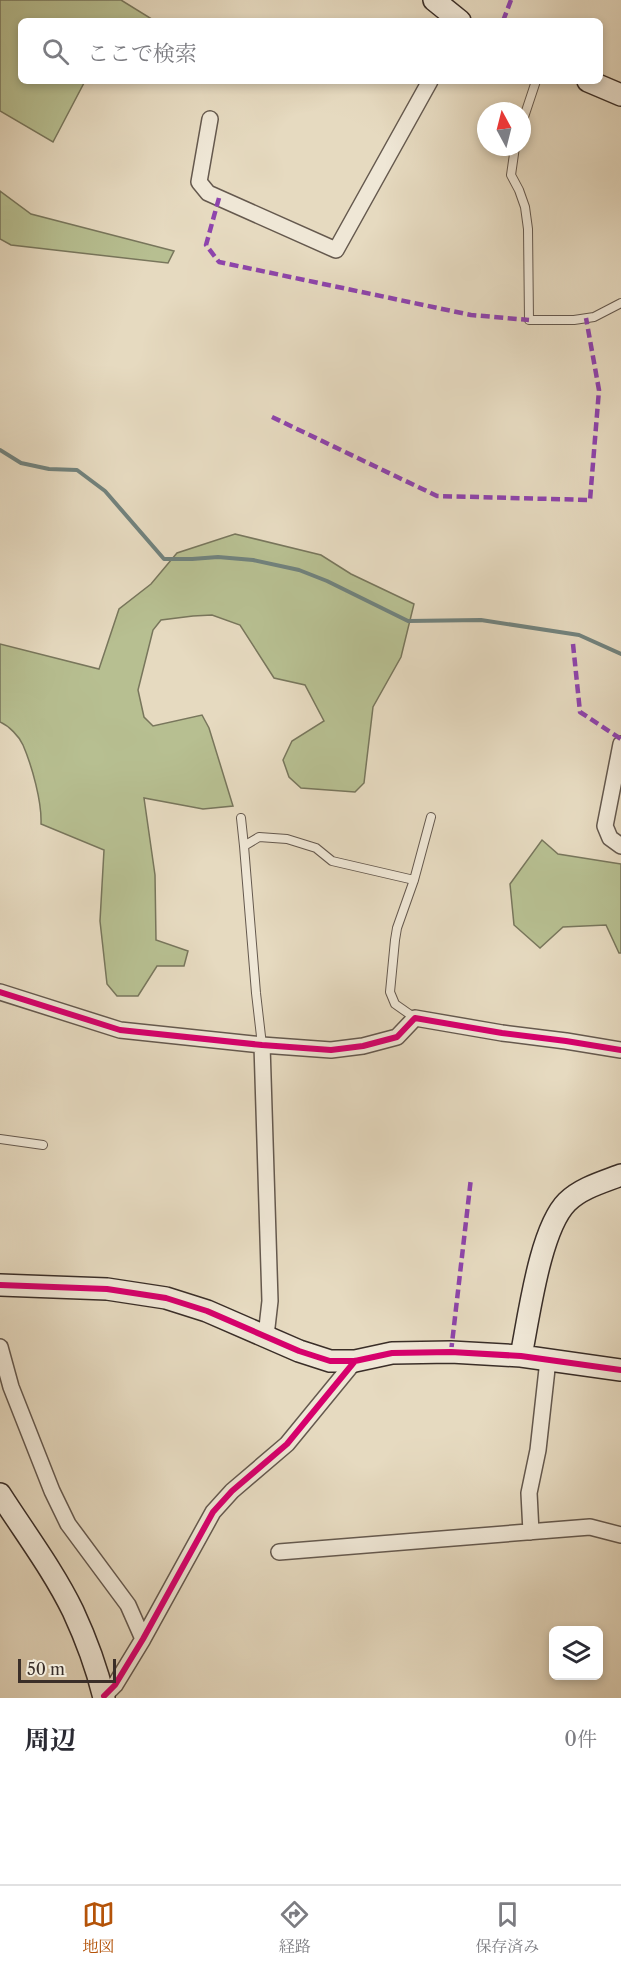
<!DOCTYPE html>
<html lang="ja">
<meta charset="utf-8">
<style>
:root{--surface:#fff;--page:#f2f2f3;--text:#2b2b33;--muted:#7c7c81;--line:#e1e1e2;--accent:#b45309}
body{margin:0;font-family:"Libre Caslon Text","Noto Serif JP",serif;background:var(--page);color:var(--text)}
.controls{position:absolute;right:18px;bottom:18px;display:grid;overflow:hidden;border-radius:9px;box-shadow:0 3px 9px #0003}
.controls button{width:54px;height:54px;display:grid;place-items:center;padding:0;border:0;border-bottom:2px solid var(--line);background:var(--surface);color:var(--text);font:30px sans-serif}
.compass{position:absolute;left:477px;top:102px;width:54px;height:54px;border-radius:50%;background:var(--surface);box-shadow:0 3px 9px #0003;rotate:353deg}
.scale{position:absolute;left:18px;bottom:15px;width:98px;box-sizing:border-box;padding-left:6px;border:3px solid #3a2e28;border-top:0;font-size:16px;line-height:21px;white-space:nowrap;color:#3a2e28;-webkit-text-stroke:4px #efe7d6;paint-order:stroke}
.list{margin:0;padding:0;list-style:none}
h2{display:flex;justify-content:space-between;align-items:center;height:78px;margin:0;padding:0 24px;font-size:26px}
h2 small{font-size:20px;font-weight:400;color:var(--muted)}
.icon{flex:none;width:33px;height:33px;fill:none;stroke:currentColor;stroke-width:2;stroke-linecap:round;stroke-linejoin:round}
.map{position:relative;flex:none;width:621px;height:1698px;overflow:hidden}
.search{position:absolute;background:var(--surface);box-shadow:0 3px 9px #0003;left:18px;right:18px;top:18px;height:66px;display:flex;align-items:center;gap:15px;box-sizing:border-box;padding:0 21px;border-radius:9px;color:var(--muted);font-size:22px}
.sheet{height:186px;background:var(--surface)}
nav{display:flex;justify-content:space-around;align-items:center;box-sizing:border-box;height:84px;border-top:2px solid var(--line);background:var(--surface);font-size:16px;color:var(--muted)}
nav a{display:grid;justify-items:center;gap:3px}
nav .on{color:var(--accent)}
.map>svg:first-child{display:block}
.green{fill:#b7bf91;stroke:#78765c;stroke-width:1.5}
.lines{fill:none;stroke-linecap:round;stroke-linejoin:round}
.stream{stroke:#71827d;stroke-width:4}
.lane-casing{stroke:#65594e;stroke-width:10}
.street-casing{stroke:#65594e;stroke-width:18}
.secondary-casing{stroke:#3a2e28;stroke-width:24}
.lane{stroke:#efe7d6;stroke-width:8}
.street{stroke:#efe7d6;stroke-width:15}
.secondary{stroke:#efe7d6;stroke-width:21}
.quiet{stroke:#8e44ad;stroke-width:4.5;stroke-dasharray:9 4.5;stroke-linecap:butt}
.cycleway-casing{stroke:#efe7d6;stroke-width:10}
.cycleway{stroke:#d6006c;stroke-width:6}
</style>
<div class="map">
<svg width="621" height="1698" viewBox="0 0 621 1698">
<rect width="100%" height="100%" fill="#e6dac0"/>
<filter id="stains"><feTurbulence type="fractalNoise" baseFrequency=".00333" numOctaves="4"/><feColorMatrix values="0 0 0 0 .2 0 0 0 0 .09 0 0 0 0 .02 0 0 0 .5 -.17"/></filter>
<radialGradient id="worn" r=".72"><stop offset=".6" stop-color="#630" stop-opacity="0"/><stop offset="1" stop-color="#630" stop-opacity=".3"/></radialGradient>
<path class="green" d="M0,0H121L155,21H21V81H85L53,142L0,111Z
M0,191L31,214L174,251L168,263L11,245L0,239Z
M235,534L321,555L351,574L414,604L401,657L373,707L364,783L355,792L301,788L289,777L283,760L292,741L324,721L305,685L274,678L240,625L212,615L193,616L161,620L153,630L138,690L144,717L153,726L202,715L209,728L233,806L203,809L144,798L155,875L156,940L188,951L184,966H157L138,996H117L107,984L100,921L104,850L41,824C42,802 32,766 23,745C19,736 9,726 0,722V644L99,669L119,609L151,584L177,553Z
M542,840L558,854L621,864V953H619L606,925L563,927L540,948L514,925L510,884Z"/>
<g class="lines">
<path class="stream" d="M0,450L21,463L49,469L77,470L105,491L164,559H192L218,557L253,560L299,570L327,581L408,621L481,620L579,635L621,654"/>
<defs>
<path id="lane" d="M522,123L536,81
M515,147L511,175L519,190L525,207L528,229L529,320H574L594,317L621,303
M241,818L244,846
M415,1018L395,1004L390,992L395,940L397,928L414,880L431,817
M262,1045L256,993L244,846L259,837L287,839L316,848L332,861L414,880
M0,1139L43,1145"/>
<path id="street" d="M210,119L199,182L208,193L336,250L430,81
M621,744L605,826L610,838L621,846
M0,992L120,1030L262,1045L331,1050L363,1046L397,1037L415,1018L502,1033L566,1041L621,1050
M262,1045L270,1301L266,1336
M0,1347L11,1387L52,1491L68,1524L128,1605L143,1639
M531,1532L529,1493L538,1450L548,1360
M279,1552L590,1527L621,1535
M104,1696L115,1685L143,1639L213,1512L232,1491L287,1444L355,1361"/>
<path id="secondary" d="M434,0L460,21
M588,81L621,95
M0,1285L107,1289L166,1298L207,1311L299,1351L330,1361H355L392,1353L451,1352L521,1356L621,1370
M521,1356C529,1316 540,1229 567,1202C581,1188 603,1182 621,1175
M0,1494C25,1533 53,1570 73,1611C86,1639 97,1669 104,1698"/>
</defs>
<use href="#lane" class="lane-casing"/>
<use href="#street" class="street-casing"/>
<use href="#secondary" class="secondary-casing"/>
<use href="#lane" class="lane"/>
<use href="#street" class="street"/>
<use href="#secondary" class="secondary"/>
<path class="quiet" d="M503,21L511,0
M219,198L206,245L219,262L471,315L529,320
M272,417L437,496L590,500L599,390L586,318
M573,644L580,712L621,739
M451,1352L471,1178"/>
<defs>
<path id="cycleway" d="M0,992L120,1030L262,1045L331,1050L363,1046L397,1037L415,1018L502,1033L566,1041L621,1050
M0,1285L107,1289L166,1298L207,1311L299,1351L330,1361H355L392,1353L451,1352L521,1356L621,1370
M104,1696L115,1685L143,1639L213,1512L232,1491L287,1444L355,1361"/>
</defs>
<use href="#cycleway" class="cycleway-casing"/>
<use href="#cycleway" class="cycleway"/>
</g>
<rect width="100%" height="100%" filter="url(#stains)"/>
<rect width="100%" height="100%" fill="url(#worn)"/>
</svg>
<div class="controls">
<button><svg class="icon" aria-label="layers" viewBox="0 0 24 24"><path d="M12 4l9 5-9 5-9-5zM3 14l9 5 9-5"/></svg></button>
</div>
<svg class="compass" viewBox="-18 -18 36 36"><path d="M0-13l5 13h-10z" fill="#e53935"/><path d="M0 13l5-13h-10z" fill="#7c7c81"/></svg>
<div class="scale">50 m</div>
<div class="search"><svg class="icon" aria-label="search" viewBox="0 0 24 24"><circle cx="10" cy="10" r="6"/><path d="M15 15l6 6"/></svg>ここで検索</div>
</div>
<section class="sheet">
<h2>周辺<small>0件</small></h2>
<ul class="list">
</ul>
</section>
<nav>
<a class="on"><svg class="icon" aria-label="map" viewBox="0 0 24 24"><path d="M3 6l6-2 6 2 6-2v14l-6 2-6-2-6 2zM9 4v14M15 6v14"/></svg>地図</a>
<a><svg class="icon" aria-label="directions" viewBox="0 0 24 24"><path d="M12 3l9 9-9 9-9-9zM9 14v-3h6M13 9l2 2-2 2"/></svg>経路</a>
<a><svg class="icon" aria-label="saved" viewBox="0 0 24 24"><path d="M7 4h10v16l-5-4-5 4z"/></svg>保存済み</a>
</nav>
